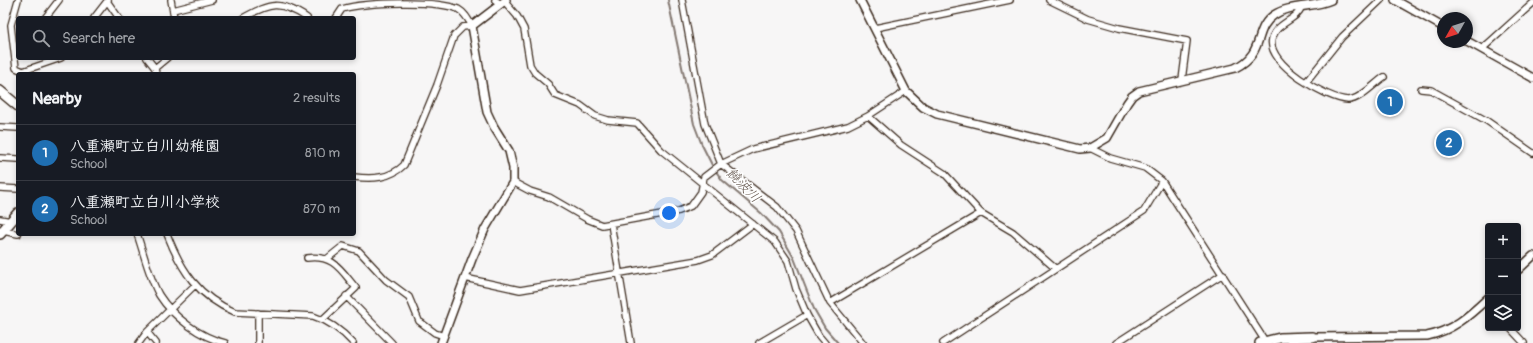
<!DOCTYPE html>
<meta charset="utf-8">
<style>
:root{--surface:#171b24;--page:#20242c;--text:#f1f3f6;--muted:#9ea1a6;--line:#363941;--accent:#1f6fb2}
body{margin:0;font-family:Pangolin,"Klee One",sans-serif;background:var(--page);color:var(--text)}
.controls{position:absolute;right:12px;bottom:12px;display:grid;overflow:hidden;border-radius:4px;box-shadow:0 2px 6px #0003}
.controls button{width:36px;height:36px;display:grid;place-items:center;padding:0;border:0;border-bottom:1px solid var(--line);background:var(--surface);color:var(--text);font:20px sans-serif}
.compass{position:absolute;left:1437px;top:12px;width:36px;height:36px;border-radius:50%;background:var(--surface);box-shadow:0 2px 6px #0003;rotate:231deg}
.you{position:absolute;left:669px;top:213px;width:14px;height:14px;margin:-10px;border:3px solid #fff;border-radius:50%;background:#1a73e8;box-shadow:0 0 0 6px #1a73e833}
.badge{display:grid;place-items:center;width:26px;height:26px;border-radius:50%;background:var(--accent);color:#fff;font-size:13px;font-weight:700}
.pin{position:absolute;translate:-50% -50%;border:2px solid #fff;box-shadow:0 1px 4px #0006}
.list{margin:0;padding:0;list-style:none}
h2{display:flex;justify-content:space-between;align-items:center;height:52px;margin:0;padding:0 16px;font-size:17px}
h2 small{font-size:13px;font-weight:400;color:var(--muted)}
.list li{display:grid;grid-template-columns:26px 1fr auto;gap:12px;align-items:center;box-sizing:border-box;height:56px;padding:0 16px;border-top:1px solid var(--line)}
.list b{display:block;font-size:15px;white-space:nowrap}
.list p{margin:0;font-size:13px;white-space:nowrap;color:var(--muted)}
.list em{font-size:13px;font-style:normal;color:var(--muted)}
.icon{flex:none;width:22px;height:22px;fill:none;stroke:currentColor;stroke-width:2;stroke-linecap:round;stroke-linejoin:round}
.map{position:relative;flex:none;width:1533px;height:343px;overflow:hidden}
.search{position:absolute;background:var(--surface);box-shadow:0 2px 6px #0003;left:16px;top:16px;width:340px;height:44px;display:flex;align-items:center;gap:10px;box-sizing:border-box;padding:0 14px;border-radius:4px;color:var(--muted);font-size:15px}
.panel{position:absolute;background:var(--surface);box-shadow:0 2px 6px #0003;left:16px;top:72px;width:340px;height:164px;border-radius:4px}
.map>svg:first-child{display:block}
.lines{fill:none;stroke-linecap:round;stroke-linejoin:round}
.stream{stroke:#847972;stroke-width:2}
.minor-casing{stroke:#3b2a1e;stroke-width:8}
.tertiary-casing{stroke:#3b2a1e;stroke-width:10}
.primary-casing{stroke:#3b2a1e;stroke-width:12}
.trunk-casing{stroke:#3b2a1e;stroke-width:12}
.minor{stroke:#fff;stroke-width:5.5}
.tertiary{stroke:#fff;stroke-width:7}
.primary{stroke:#fff;stroke-width:9}
.trunk{stroke:#fff;stroke-width:9}
.labels{text-anchor:middle;stroke-width:3;stroke-linejoin:round;paint-order:stroke}
.water-label{font-size:14px;font-style:italic;fill:#65584f;stroke:#fff}
</style>
<div class="map">
<svg width="1533" height="343" viewBox="0 0 1533 343">
<rect width="100%" height="100%" fill="#f7f6f6"/>
<filter id="ink" filterUnits="userSpaceOnUse"><feTurbulence type="fractalNoise" baseFrequency=".025" numOctaves="2"/><feDisplacementMap in="SourceGraphic" scale="8" xChannelSelector="R" yChannelSelector="G"/><feConvolveMatrix kernelMatrix="1 2 1 2 8 2 1 2 1" color-interpolation-filters="sRGB"/></filter>
<g filter="url(#ink)">
<g class="lines">
<path class="stream" d="M668,0L694,124L702,145L713,167L722,180L761,213L779,232L794,258L814,309L825,328L838,343"/>
<defs>
<path id="minor" d="M18,0L11,25L16,68L23,71L61,58
M171,0L174,18
M495,0L501,4
M682,0L705,124L721,164L777,207L796,231L830,303L863,343
M1049,0L1088,19L1119,28L1187,41L1182,80
M107,1L119,18
M504,1L517,16L524,29L530,65L535,73L548,84L555,95L580,105L595,116L608,120L637,123L661,150L775,242L788,261L796,289L807,315L819,336L825,343
M1302,6C1297,21 1276,22 1272,39C1266,64 1327,99 1348,100C1360,100 1375,83 1384,77
M173,10L212,0
M45,18L59,0
M94,18L108,0
M243,18C270,3 280,0 307,18
M336,18L342,9C367,2 435,0 458,9C465,13 468,19 472,26L463,27L454,36L437,85L404,165C390,179 372,179 354,177
M875,28L1010,0
M1482,49L1533,3
M147,58L155,68L156,74
M155,68L167,58
M1306,82L1342,37L1381,0
M1421,89L1431,90L1487,121L1533,153
M868,116L901,145L944,173L981,213L1013,232L1056,269
M0,127L18,128
M1090,148L1110,158L1145,168L1162,181L1265,341
M0,158L18,159
M513,182L530,191L549,197L587,219L602,225L679,211L691,206L701,192L704,177L721,164L753,149L848,126L868,116L906,91
M0,188L18,189
M0,219L11,221
M611,224L631,343
M3,231L18,234
M137,234C144,254 149,277 159,295C173,317 200,337 225,343
M167,234C181,270 198,297 235,312L313,316C329,321 342,331 353,343
M307,258C334,255 340,269 356,288L323,319
M328,258L343,246L359,251L386,280L409,297L419,321L435,333L444,336
M465,278L520,290L698,260L712,255L753,224
M346,296L392,343
M830,303L981,213
M258,313V343
M1510,328L1524,343
M139,343L147,332
M156,343L147,332L195,285
M759,343L807,315
M943,343L1144,211L1162,181
M1116,343L1223,274"/>
<path id="tertiary" d="M860,0L906,91L923,107L937,114L1080,149L1090,148L1107,138L1127,103L1132,96L1139,91L1235,68C1266,53 1253,29 1274,15C1290,4 1314,8 1331,0
M1395,0L1443,27
M1467,41L1533,78
M1518,270L1533,256
M1312,337L1427,336C1452,331 1469,316 1488,298
M441,343L472,259L485,229L513,182V168L509,151L494,127L487,112L472,26L506,0"/>
<path id="primary" d="M1260,343L1280,338L1312,337"/>
<path id="trunk" d="M0,91L18,106
M0,234L18,213"/>
</defs>
<use href="#minor" class="minor-casing"/>
<use href="#tertiary" class="tertiary-casing"/>
<use href="#primary" class="primary-casing"/>
<use href="#trunk" class="trunk-casing"/>
<use href="#minor" class="minor"/>
<use href="#tertiary" class="tertiary"/>
<use href="#primary" class="primary"/>
<use href="#trunk" class="trunk"/>
</g>
</g>
<g class="labels">
<g class="water-label">
<text transform="translate(744 185) rotate(46)" y="5">饒波川</text>
</g>
</g>
</svg>
<div class="controls">
<button>+</button>
<button>−</button>
<button><svg class="icon" aria-label="layers" viewBox="0 0 24 24"><path d="M12 4l9 5-9 5-9-5zM3 14l9 5 9-5"/></svg></button>
</div>
<svg class="compass" viewBox="-18 -18 36 36"><path d="M0-13l5 13h-10z" fill="#e53935"/><path d="M0 13l5-13h-10z" fill="#9ea1a6"/></svg>
<div class="you"></div>
<div class="pin badge" style="left:1390px;top:102px">1</div>
<div class="pin badge" style="left:1449px;top:143px">2</div>
<div class="search"><svg class="icon" aria-label="search" viewBox="0 0 24 24"><circle cx="10" cy="10" r="6"/><path d="M15 15l6 6"/></svg>Search here</div>
<section class="panel">
<h2>Nearby<small>2 results</small></h2>
<ul class="list">
<li><span class="badge">1</span><div><b>八重瀬町立白川幼稚園</b><p>School</p></div><em>810 m</em></li>
<li><span class="badge">2</span><div><b>八重瀬町立白川小学校</b><p>School</p></div><em>870 m</em></li>
</ul>
</section>
</div>
